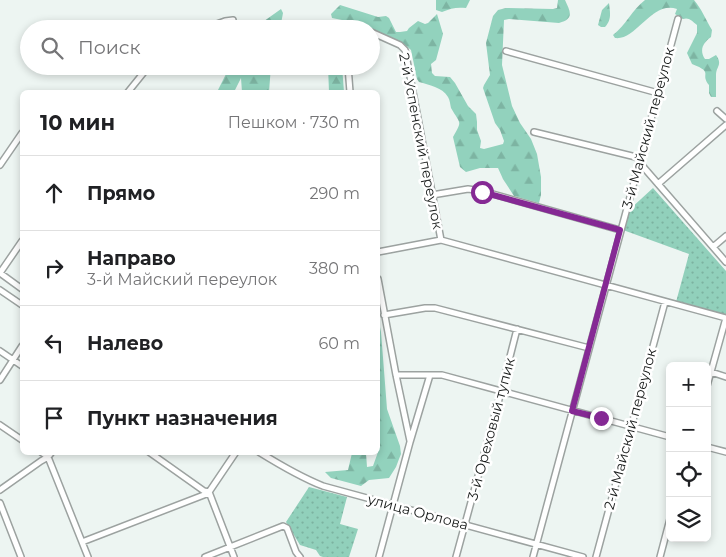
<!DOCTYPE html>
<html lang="ru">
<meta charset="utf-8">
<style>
:root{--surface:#fff;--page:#f2f2f2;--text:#202124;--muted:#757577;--line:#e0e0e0}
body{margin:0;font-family:Montserrat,sans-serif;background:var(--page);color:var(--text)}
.controls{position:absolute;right:15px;bottom:15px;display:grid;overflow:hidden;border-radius:8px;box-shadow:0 2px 8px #0003}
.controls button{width:45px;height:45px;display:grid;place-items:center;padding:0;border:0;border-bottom:1px solid var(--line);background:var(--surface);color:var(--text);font:25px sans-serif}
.stop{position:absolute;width:15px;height:15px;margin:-11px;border:4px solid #852994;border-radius:50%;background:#fff}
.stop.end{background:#852994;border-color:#fff;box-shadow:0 1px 5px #0008}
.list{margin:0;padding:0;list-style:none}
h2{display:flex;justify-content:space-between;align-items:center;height:65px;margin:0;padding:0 20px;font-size:21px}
h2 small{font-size:16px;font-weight:400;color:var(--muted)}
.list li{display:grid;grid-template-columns:32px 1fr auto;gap:15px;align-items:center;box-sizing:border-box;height:75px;padding:0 20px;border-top:1px solid var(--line)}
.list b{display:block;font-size:19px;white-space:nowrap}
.list p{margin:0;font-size:16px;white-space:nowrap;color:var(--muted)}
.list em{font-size:16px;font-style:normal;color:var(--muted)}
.icon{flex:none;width:28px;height:28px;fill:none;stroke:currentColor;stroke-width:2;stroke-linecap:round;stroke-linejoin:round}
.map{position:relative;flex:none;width:726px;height:557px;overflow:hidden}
.search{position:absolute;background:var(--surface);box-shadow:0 2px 8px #0003;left:20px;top:20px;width:360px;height:55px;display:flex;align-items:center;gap:12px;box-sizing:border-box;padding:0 18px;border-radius:28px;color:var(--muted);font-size:19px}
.panel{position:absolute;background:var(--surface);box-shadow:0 2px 8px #0003;left:20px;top:90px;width:360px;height:365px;border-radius:8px}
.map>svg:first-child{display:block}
.grass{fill:url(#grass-dots)}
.forest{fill:url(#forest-firs)}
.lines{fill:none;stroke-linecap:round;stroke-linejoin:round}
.minor-casing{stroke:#9ca2a0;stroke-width:8}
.minor{stroke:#fff;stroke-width:5}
.route{stroke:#852994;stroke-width:6}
.labels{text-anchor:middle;stroke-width:5;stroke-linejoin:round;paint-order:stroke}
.street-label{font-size:14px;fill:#161918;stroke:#fff}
</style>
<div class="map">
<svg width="726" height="557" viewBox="0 0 726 557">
<defs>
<pattern id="grass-dots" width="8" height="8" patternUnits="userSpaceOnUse" patternTransform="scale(1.25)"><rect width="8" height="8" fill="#91d0bb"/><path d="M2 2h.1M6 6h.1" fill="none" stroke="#7cb2a0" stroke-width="1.8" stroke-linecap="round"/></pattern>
<pattern id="forest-firs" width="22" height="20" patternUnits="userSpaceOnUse" patternTransform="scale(1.25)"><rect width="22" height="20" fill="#92d2bd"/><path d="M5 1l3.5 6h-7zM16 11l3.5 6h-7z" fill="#7db4a2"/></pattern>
</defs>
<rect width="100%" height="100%" fill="#edf5f2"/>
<path class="grass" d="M653,188L726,271V316L676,302L689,254L623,230L629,210Z
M309,487L347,497L340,524L358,529L349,557H323L320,556L316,550L300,545L286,522Z"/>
<path class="forest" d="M436,0H470L466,8C457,7 451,8 442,12L436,10Z
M558,0H565C570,11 575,19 559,23L509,19L504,20L502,65L512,106L520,123L531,139L537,154L541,177V195L539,203L514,196L503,179L498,168H480L466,172L460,167L453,137C463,120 460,124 451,108C450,104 450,100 448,97C442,87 429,85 419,82L417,79L411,50L404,44L371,31V29H367L347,21L332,18L331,14L340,5L378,17L386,16L389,18L396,32H400L407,31L409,28L418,21L425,24L428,23L437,14L443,34L436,60L431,64L432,73L435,76L450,77L455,83L468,106L476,114L477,122V130L481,141L480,148L484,149L503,144L504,141L500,130L495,123L483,88L484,85L490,75L486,43L493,16L498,10L506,8L553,9L557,8Z
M645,0H694C701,8 706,20 712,30L711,37C703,43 699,50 705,59H709L716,55C723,65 716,66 716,75C716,82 716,89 716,97H711L709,93V85C699,73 715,73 692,64L687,53L697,33V25C692,21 689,17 683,19L675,14L677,9C652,0 636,41 615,38L613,35C626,25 632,10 645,0Z
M609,3C610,12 612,20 605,27H601L598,25L602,10Z
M281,9L283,13L280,29H253Z
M228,66H271L269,92H242L241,78L234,92H217L227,72Z
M328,66H342L344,92H329Z
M378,317L381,332L387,409L400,446L401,454L399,459L396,467L389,478L369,480L361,486L331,478L325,472L348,470L352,453H366L367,467L373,466L378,452Z"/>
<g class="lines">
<defs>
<path id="minor" d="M203,29L225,21L233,20
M347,29C352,22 357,26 363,29
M371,32L400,45L405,50L441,240
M506,51L658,93
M348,66L350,92
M128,92L149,66
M717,111L726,119
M534,132L640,158
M639,162L726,262
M0,165L22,133
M658,184L726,125
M432,195L468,189L482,191L620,230
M22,241L0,273L22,289
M713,247L726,236
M378,252L441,240L726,318
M378,279L396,375L410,441
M0,290L22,305
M384,315L425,308H435L589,348
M0,351L22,366
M711,372L726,377
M396,375H442L670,437
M0,380L22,346
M707,386L726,318
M0,425L22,440
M707,447L726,452
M41,452L48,457L88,557
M149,452L204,491L209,492L234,557
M259,452C280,465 300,477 323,486L583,557
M0,490L41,461L48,457L52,452
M209,492L236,452
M0,503L21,557
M82,542L209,493
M205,557L283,526L287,528L296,552L300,557
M379,557L410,442L430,375
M456,557L501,392L517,329
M533,557L678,19
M596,557L665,302
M660,557L670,519"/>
</defs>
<use href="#minor" class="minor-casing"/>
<use href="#minor" class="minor"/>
</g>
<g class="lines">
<path class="route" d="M482,192L620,230L572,411L601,418"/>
</g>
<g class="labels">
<g class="street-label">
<text transform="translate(648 128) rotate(-75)" y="5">3-й Майский переулок</text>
<text transform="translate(421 141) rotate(79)" y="5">2-й Успенский переулок</text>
<text transform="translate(491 429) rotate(-75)" y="5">3-й Ореховый тупик</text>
<text transform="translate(630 429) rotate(-75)" y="5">2-й Майский переулок</text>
<text transform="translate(418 512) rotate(15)" y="5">улица Орлова</text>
</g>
</g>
</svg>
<div class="controls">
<button>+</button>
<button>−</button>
<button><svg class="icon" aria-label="locate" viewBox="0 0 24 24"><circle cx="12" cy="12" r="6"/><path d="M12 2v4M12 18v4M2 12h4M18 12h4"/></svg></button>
<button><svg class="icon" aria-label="layers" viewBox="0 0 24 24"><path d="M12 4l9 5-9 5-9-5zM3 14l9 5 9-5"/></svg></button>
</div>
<div class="stop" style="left:482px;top:192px"></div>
<div class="stop end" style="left:601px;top:418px"></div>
<div class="search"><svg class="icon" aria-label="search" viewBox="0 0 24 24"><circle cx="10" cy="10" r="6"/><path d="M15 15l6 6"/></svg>Поиск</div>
<section class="panel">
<h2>10 мин<small>Пешком · 730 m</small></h2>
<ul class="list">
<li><svg class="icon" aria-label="ahead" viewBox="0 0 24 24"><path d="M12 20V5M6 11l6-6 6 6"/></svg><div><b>Прямо</b></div><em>290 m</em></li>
<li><svg class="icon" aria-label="right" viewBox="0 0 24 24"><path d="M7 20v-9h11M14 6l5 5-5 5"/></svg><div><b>Направо</b><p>3-й Майский переулок</p></div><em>380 m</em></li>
<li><svg class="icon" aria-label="left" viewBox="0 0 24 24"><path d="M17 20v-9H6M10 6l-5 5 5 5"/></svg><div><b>Налево</b></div><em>60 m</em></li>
<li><svg class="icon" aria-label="arrive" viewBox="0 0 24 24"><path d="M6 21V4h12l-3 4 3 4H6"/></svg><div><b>Пункт назначения</b></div></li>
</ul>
</section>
</div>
